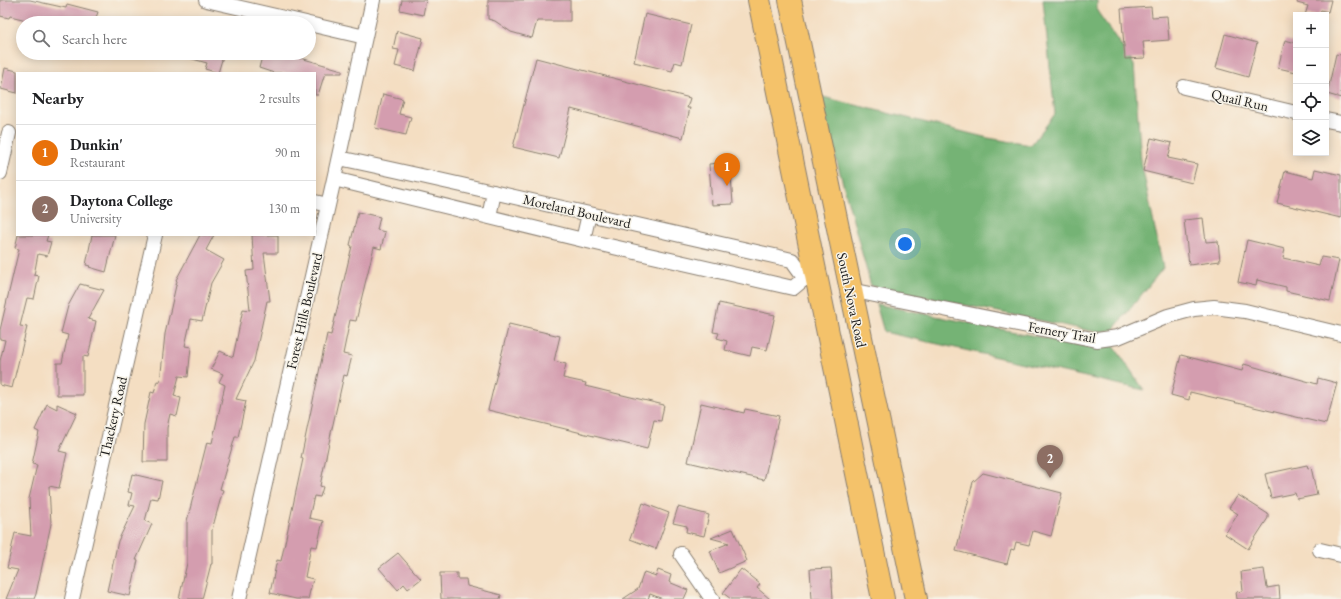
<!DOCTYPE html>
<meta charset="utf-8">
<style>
:root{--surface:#fff;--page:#f6f6f6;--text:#202124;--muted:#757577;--line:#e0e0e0;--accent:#111827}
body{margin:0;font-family:"EB Garamond",serif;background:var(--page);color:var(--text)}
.controls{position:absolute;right:12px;top:12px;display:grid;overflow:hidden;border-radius:0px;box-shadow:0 2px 10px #0003}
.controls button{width:36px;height:36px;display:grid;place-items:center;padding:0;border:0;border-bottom:1px solid var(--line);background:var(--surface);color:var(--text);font:20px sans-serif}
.you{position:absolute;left:905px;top:244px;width:14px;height:14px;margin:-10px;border:3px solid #fff;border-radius:50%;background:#1a73e8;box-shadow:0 0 0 6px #1a73e833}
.badge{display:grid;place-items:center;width:26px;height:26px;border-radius:50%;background:var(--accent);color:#fff;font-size:13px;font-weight:700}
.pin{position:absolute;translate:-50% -33px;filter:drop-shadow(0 1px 2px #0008)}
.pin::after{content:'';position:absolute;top:21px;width:14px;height:12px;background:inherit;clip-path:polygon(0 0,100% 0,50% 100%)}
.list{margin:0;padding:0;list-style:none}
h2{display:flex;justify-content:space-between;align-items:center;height:52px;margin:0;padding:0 16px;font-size:17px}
h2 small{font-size:13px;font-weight:400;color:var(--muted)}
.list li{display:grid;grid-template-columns:26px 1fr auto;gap:12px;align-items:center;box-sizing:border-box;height:56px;padding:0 16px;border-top:1px solid var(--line)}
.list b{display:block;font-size:15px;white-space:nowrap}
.list p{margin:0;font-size:13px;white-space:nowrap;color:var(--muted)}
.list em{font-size:13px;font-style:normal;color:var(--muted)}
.icon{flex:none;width:22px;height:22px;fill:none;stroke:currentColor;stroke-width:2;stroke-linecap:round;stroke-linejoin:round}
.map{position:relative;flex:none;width:1341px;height:599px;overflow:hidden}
.search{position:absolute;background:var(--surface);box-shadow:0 2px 10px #0003;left:16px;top:16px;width:300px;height:44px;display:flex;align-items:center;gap:10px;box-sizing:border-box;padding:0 14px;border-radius:22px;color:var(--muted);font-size:15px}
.panel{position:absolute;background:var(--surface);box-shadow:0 2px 10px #0003;left:16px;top:72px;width:300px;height:164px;border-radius:0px}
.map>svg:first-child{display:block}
.forest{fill:#74b374;stroke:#486848}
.building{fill:#d49daf}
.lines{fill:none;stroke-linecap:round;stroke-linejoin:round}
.minor-casing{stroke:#887d6f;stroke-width:16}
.primary-casing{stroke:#887d6f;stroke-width:24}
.minor{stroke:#fff;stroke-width:14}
.primary{stroke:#f4c26a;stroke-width:22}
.labels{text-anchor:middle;stroke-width:3;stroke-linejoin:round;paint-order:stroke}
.street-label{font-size:14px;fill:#1c1c1c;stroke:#f7f3e8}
</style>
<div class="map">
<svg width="1341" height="599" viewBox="0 0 1341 599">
<rect width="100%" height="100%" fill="#f7f3e8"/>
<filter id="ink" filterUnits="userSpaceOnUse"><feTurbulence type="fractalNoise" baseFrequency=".025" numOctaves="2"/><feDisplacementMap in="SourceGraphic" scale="8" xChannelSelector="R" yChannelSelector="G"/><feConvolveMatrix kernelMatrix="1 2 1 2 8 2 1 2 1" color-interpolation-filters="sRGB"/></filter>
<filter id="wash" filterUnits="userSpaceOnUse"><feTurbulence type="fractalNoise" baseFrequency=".012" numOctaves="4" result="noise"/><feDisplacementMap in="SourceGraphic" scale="16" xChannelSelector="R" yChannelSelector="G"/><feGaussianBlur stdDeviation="0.9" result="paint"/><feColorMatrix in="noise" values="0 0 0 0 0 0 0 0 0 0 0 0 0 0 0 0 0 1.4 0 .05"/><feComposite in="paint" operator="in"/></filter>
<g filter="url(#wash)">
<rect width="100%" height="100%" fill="#f4dec2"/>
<path class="forest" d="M1043,0H1097V11L1134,64L1141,161L1163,268L1113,330L1097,332L871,286L819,96L988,138L1031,145L1055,114Z
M876,304L1095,348L1114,346L1144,390L884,332Z"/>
<g id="blocks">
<path class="building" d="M0,0H30L66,8L67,4L98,12L94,23H39L10,16L9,18L0,16Z
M402,0H426L423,15L400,10Z
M488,0H570V21H537L532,38L511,32L495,21L488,19Z
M1298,0H1331L1328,12L1321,10L1319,15H1305L1308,6L1297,3Z
M1151,7L1152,17L1167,16L1169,40L1143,42L1145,58L1125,59L1121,9Z
M645,14L691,25L682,64L675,62L672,71L634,62Z
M397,31L423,38L415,71L395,66L399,50L393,49Z
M1225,34L1257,43L1248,77L1216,68Z
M1285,40L1296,43V72L1278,68Z
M183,53H224L218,73L205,69L207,63L182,56Z
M263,53H274L290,58V55L342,70V73H325L318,95H315V73H274L259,68Z
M1336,54L1341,55V98L1327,94Z
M536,58L690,98L687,108H690L683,138L571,109L559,158L513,147Z
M5,68L17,71V93L1,89Z
M383,94L403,99L399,114L411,117L406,135L375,128Z
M1151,138L1172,143L1168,158L1197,164L1192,183L1143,171Z
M730,162L733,204L712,205L709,164Z
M1315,169L1341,175V218L1277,203L1285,171L1313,178Z
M358,212L380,217L377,230L385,232L381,249L374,247L356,321L350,320L343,354L352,356L347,376L344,375L331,433L320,486L323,487L320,497L314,496L309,518L323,521L317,547L311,546L305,577L313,579L308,599H296L270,593L277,560L281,561L303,459L301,458L327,334L331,335L352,246L350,245Z
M1203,218L1206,242L1218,241L1220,261L1189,265L1184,220Z
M18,235H48L46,241L51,242L47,256L38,254L34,275L39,276L34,299L27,298L20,326L27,327L12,388L0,385V361L5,340L0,339V330L19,249L15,248Z
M92,235H115L106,272L89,267L90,266L86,265Z
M200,235H214L206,250L224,260L211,283L202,321L191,319L185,346L191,347L188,377L179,376L174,396L181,398L177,416L170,414L167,428V462H143L144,424L151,392L154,393L157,381L160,382L165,334L177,281L176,280Z
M252,235H278V253H264L270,301H267L254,361L236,399L246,401L238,437H235L220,489L223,490L212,530V564H211L202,599H179L187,563V521L207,442L212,443L225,385L219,382L223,374L211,369L220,351L233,357L243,309L250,310L246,271L254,270Z
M1247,240L1285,249L1283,258L1319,266L1321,257L1339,260L1330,301L1286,291V287L1257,280L1256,286L1238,282Z
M80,284L104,290L88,319L96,321L88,357L83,356V395H57V363H62L68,335L61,333L68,306Z
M719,303L775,315L767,350L752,347L750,356L725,350L727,341L717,338L719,333L713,332Z
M509,324L560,336L554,361L566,364L563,378L586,383L585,386L664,405L661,421L654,420L647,449L488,410Z
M1181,355L1242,371L1244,364L1317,384L1318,378L1337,383L1326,424L1190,392L1189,400L1171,395Z
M701,403L744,413L745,409L779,416L764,480L688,462Z
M47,404L57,409V404L77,413L59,451L67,453L59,488L49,486L51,524L36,594L34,599H6L18,570L7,568L15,533L31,536L29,499L37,465L32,464L39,432L35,430Z
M1307,465L1308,468L1311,467L1317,495L1297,499L1295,493L1271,498L1265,474Z
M983,473L1062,493L1051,536L1033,531L1029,545L1016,542L1014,550L1011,549L1007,564L956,551L973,482Z
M132,474L162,481L158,499L151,498L145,521L152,524L136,560H138L130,596L107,591L118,541L135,506L129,505L132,493L128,492Z
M1238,495L1268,514V518L1248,549L1225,534L1238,514L1229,508Z
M643,503L669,513L656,549L630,539Z
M678,507L709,515L704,536L686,532L687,526L673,523Z
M733,529L747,561L719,573L710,551L729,543L711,538Z
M398,553L421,579L408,589L404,584L398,590L379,568Z
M831,568L833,599H812L810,569Z
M741,569L760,584L757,588L770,599H731L723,593Z
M1264,569L1267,588L1279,586L1280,599H1237L1236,592L1243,591L1241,572Z
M658,570L671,575L669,582L688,590L684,599H663L650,594L648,599H623L638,589L644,572L656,576Z
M440,573H457V579H466L467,586L501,595L500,599H441Z"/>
</g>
</g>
<g filter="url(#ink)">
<use href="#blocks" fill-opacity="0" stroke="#887d6f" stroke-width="1"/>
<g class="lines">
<defs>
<path id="minor" d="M206,0L306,23
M309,24L365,37
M1184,87L1296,113
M1326,120L1341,123
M339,158C490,190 641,227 792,260L805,278L816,282
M0,173L9,133
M334,179L583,240L793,288L805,278
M315,202L328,205
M489,217L494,192
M583,240L589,214
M850,290L1097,340L1118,337L1168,316L1194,309L1214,307L1245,311L1341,334
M1320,550L1341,555
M681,554L712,599
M72,599L155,235
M239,599L334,179L373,0"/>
<path id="primary" d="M759,0L883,599
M790,0L916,599"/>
</defs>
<use href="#minor" class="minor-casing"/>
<use href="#primary" class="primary-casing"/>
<use href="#minor" class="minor"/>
<use href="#primary" class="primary"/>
</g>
</g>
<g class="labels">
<g class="street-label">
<text transform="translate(1240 100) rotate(13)" y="5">Quail Run</text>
<text transform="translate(577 211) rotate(13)" y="5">Moreland Boulevard</text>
<text transform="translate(852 300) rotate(78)" y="5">South Nova Road</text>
<text transform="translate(304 311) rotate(-77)" y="5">Forest Hills Boulevard</text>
<text transform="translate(1062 332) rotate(10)" y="5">Fernery Trail</text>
<text transform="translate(113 417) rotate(-77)" y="5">Thackery Road</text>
</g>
</g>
</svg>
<div class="controls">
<button>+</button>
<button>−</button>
<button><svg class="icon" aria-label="locate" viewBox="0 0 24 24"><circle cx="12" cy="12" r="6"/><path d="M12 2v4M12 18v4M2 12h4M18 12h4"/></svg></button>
<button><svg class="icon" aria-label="layers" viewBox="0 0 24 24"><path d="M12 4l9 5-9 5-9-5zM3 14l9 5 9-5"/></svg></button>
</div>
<div class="you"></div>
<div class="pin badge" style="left:727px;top:186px;background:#e8710a">1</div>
<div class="pin badge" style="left:1050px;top:478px;background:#8d6e63">2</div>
<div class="search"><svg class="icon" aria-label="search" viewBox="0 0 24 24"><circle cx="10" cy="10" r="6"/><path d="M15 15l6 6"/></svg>Search here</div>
<section class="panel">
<h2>Nearby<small>2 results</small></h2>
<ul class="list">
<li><span class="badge" style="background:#e8710a">1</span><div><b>Dunkin'</b><p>Restaurant</p></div><em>90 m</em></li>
<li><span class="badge" style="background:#8d6e63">2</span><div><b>Daytona College</b><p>University</p></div><em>130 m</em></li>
</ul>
</section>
</div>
